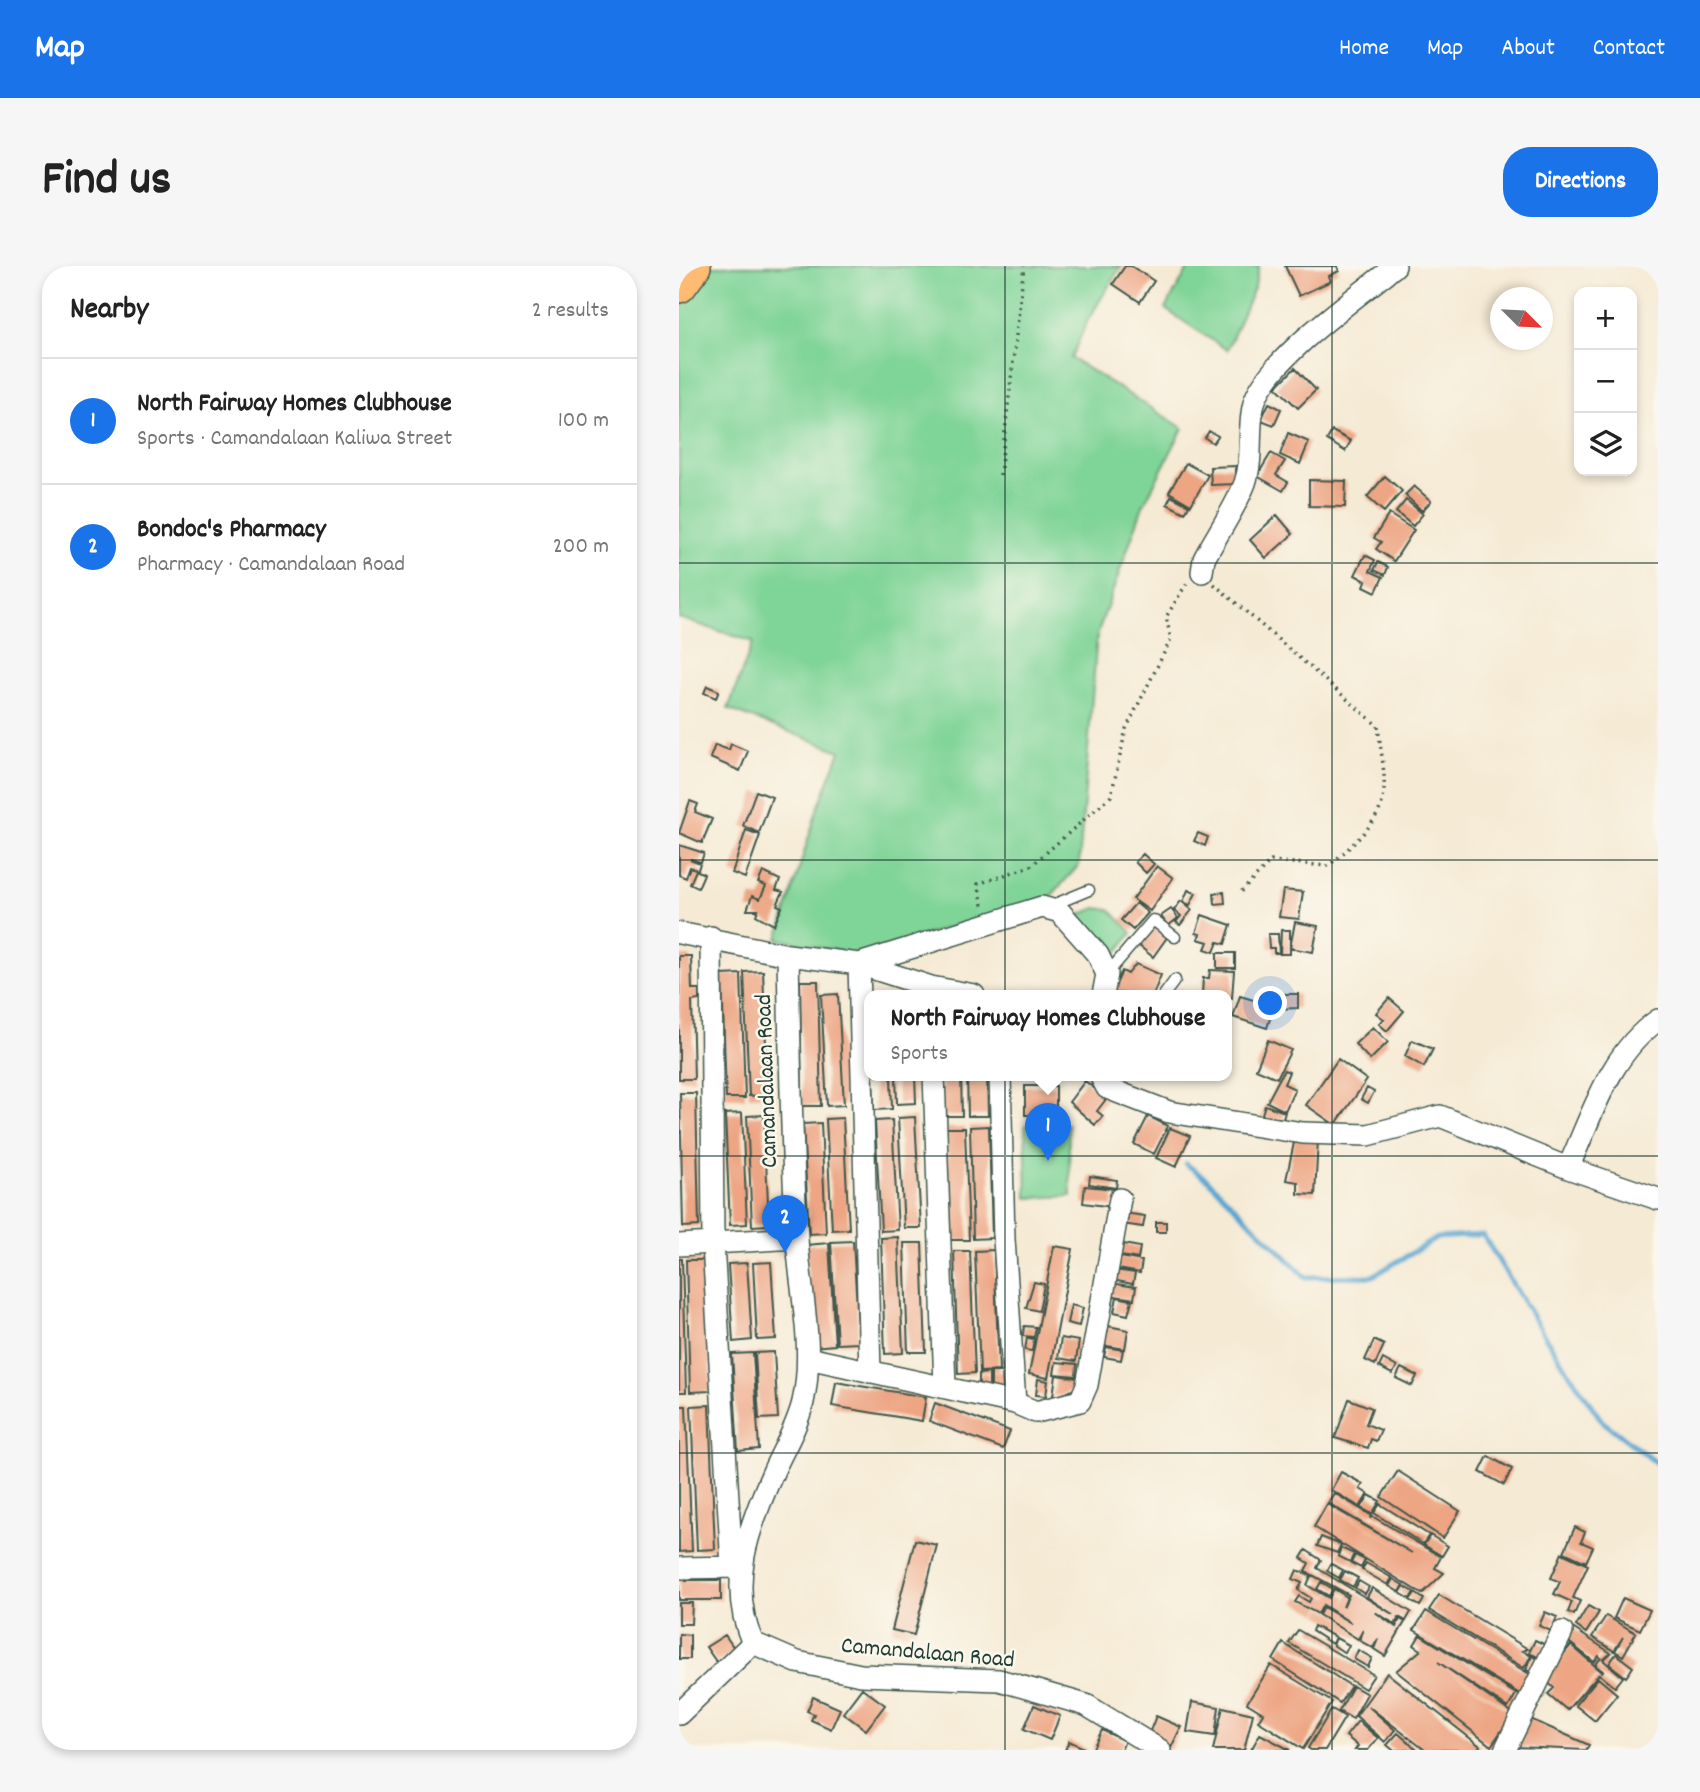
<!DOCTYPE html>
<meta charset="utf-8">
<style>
:root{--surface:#fff;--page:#f6f6f6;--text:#222;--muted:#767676;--line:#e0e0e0;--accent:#1a73e8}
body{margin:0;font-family:Dekko,sans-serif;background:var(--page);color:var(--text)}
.controls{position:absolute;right:21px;top:21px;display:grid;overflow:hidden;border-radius:14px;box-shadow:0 4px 10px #0003}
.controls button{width:63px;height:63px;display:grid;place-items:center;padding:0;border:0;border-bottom:2px solid var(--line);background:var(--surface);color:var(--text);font:35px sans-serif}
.compass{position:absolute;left:811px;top:21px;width:63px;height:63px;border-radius:50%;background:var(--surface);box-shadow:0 4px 10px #0003;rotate:114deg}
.you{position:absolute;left:592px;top:738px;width:24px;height:24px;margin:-18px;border:5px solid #fff;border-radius:50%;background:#1a73e8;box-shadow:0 0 0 10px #1a73e833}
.badge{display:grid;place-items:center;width:46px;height:46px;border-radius:50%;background:var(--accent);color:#fff;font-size:23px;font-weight:700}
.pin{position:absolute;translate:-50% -58px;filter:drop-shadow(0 2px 4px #0008)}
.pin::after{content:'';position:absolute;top:37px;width:24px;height:21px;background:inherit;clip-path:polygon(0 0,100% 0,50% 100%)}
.popup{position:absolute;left:185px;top:724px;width:368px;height:91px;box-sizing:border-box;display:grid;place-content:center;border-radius:14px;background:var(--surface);filter:drop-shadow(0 2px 5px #0005);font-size:23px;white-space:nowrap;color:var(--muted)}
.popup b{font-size:26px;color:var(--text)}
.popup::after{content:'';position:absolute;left:50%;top:100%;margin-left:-14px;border:14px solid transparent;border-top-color:var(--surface)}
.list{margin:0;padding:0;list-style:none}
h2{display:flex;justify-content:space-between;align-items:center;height:91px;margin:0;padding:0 28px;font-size:30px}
h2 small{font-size:23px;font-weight:400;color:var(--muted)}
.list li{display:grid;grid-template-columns:46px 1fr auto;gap:21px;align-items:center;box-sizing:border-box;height:126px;padding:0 28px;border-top:2px solid var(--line)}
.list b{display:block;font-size:26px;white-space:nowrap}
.list p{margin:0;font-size:23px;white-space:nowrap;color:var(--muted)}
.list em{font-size:23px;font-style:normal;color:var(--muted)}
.icon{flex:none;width:38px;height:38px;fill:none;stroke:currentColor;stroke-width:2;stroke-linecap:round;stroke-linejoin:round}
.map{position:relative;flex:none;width:979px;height:1484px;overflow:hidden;border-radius:28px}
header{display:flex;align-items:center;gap:42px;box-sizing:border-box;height:98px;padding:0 35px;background:var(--accent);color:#fff}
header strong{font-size:33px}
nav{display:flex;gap:38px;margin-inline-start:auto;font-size:24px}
.intro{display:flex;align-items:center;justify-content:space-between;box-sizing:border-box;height:168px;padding:0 42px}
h1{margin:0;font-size:49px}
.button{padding:18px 32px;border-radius:28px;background:var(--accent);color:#fff;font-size:24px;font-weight:700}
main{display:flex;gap:42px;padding:0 42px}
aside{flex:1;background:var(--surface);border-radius:28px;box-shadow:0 4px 10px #0003}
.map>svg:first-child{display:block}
.green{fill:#7fd497;stroke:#4f8866;stroke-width:2}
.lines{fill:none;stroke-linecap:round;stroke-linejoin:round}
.stream{stroke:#56a5d0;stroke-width:5}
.building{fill:#eda583}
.lane-casing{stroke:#3f574c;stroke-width:13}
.street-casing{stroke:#3f574c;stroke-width:24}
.primary-casing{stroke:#3f574c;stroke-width:38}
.path{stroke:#3f574c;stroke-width:3.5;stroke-dasharray:2 5;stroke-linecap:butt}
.lane{stroke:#fff;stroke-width:10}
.street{stroke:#fff;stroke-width:21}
.primary{stroke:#febb71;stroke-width:35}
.grid{fill:none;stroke:#1f3d34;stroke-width:2;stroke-opacity:0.55}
.labels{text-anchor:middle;stroke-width:5;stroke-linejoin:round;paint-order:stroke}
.street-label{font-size:24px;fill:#1f3d34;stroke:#fbf7ec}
</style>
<header>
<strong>Map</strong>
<nav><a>Home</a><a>Map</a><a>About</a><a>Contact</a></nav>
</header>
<div class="intro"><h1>Find us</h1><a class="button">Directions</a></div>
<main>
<aside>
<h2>Nearby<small>2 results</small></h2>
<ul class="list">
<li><span class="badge">1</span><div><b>North Fairway Homes Clubhouse</b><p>Sports · Camandalaan Kaliwa Street</p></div><em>100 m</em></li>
<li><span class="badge">2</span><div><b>Bondoc's Pharmacy</b><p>Pharmacy · Camandalaan Road</p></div><em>200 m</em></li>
</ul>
</aside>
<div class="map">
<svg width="979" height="1484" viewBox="0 0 979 1484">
<rect width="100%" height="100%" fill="#fbf7ec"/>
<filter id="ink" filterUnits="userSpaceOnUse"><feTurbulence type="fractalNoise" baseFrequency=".0143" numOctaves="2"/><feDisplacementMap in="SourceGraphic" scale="14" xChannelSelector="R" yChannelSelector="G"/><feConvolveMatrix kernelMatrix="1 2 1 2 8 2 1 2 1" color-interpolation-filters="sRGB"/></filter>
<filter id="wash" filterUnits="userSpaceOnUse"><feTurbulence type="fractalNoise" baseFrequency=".00686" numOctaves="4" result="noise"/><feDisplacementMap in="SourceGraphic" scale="28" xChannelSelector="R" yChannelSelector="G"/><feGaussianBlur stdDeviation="1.57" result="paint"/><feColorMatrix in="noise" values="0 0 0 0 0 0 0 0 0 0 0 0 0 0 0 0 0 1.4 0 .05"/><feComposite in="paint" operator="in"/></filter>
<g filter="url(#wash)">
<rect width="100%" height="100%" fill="#f5ead4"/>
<path class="green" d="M30,0H442L409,54L392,92L504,162L464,240L418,369L400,599L371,631L180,689L99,673L137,547L161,485L49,443L74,376L0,352V43Z
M511,0H580L576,20L548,84L486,43Z
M417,642L432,644L453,667L435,690L395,651Z
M389,858L392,930L348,932L346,859Z"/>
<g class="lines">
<path class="stream" d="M507,898L528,913L627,1011L694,1010L758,972L804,969L866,1071L923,1155L979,1198"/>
</g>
<g id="blocks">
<path class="building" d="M446,0H452L475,15L461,36L434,18Z
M606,0H658L660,5L650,10L652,15L620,30Z
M616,102L637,124L619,142L597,121Z
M590,137L602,143L595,159L582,154Z
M530,165L539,170L534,177L526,172Z
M653,165L672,175L666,185L648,174Z
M609,167L630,176L621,198L601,189Z
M592,187L606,195L597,209L609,216L604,225L578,210Z
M507,197L529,209L512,239L490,226Z
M557,200V218L532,219L531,201Z
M706,210L723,225L705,246L688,231Z
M630,214L667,215L666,241L630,240Z
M735,220L752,235L743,245L726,229Z
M492,230L510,239L506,247L488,238Z
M727,234L744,248L734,260L717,246Z
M710,248L735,264L715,295L697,283L702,276L695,272Z
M598,249L614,268L587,292L571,274Z
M686,289L696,294L691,305L704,311L697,326L685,320L687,315L676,309Z
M699,296L709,301L706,309L695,304Z
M28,420L40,425L37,432L25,427Z
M52,478L69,485L61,505L31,492L36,479L50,484Z
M77,525L93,531L80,567L64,560Z
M11,535L19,538L16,546L33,553L23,577L0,567Z
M67,564L81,569L66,612L53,607Z
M519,567L529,571L526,580L515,575Z
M0,579L25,587L22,596L11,593L21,597L19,604L11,601L7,612L0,609Z
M464,588L475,598L467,607L456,596Z
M478,600L494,612L471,645L454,633Z
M17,604L25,608L19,622L11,618Z
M84,606L101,614L97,624L104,626L98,639L103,641L95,659L77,649L79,644H68L73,630L81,633L87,620L79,617Z
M509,624L517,627L511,639L504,636Z
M604,624L624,626L620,653L600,651Z
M545,626L546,637L536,638L535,627Z
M502,635L513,644L501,659L497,656L502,650L495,644Z
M457,637L469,647L454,664L442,654Z
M492,643L499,652L489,660L482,650Z
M523,649L552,659L546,678L539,676L535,686L526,683L529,676L519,673L521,668L517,667Z
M616,656L639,660L634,686L611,682Z
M474,659L489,670L474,691L459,679Z
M602,664H611V688H601Z
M589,668H599L600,687H595V682H590Z
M538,687H556V702H538Z
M0,690H12L13,723H20V734L13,735L15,813H0Z
M457,698L482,709L474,729L433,727L443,705L449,708Z
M531,704L555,705L553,732H548V729H523L524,712H530Z
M84,705L89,829L70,830L65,706Z
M62,708L66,832H47L43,709Z
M121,715H139L142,840H123Z
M159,728L165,839L148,840L142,729Z
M596,728H619V742L597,743Z
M561,730L595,740L588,762L554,751Z
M710,732L725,745L708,765L700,758L705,753L697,747Z
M694,761L709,776L691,794L676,778Z
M589,774L612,784L598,812L577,803Z
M733,774L754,783L745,801L726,790Z
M659,793L688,814L656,859L627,839Z
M605,804L610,806L605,818L616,823L606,845L588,836Z
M194,809H212L213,843L195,844Z
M217,809H236L237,837L218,838Z
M262,809H282L283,850H263Z
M288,809H308L309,850H289Z
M406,815L428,832L418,845L424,850L416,859L390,836Z
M346,820H377V849H346Z
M688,822L695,826L689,837L682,833Z
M1,827H17L20,960L4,961Z
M586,839L606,846L604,853L599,852L598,856L582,851Z
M63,847L68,958L51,959L46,848Z
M85,849L90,959L73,960L68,850Z
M469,850L489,860L475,888L455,878Z
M236,851L242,962H225L219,852Z
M164,852L170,963L153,964L147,853Z
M213,854L219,964L202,965L196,855Z
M142,857L147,967L130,968L124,858Z
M310,860L313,972L294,973L291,861Z
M267,862H286L290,974H271Z
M491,862L511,870L497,901L477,892Z
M616,872L639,874L636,929L619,928V916L607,914Z
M411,910L438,914L437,922L410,918Z
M406,920L436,923L434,941L404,937Z
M445,947L466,950L464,961L443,958Z
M477,956H487V966H477Z
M219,971L224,1087L206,1088L202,972Z
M174,975L180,1077L158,1078L152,976Z
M150,977L156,1079L133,1081L127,979Z
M225,977H243L247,1086H229Z
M439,977L461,981L459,993L437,989Z
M375,980L394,983L369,1112L350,1108Z
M315,984L320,1105L301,1106L296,985Z
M275,985H291L296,1107L279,1108Z
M436,990L463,995L461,1007L434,1002Z
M0,993H3L7,1126H0Z
M7,994H28L32,1125L11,1126Z
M92,996L97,1073L78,1074L74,997Z
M68,997L73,1074L54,1076L49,998Z
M435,1004L456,1007L454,1018L433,1014Z
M355,1016L365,1018L360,1045L347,1042Z
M431,1017L457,1021L455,1033L429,1029Z
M438,1031L453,1034L449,1049L435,1046Z
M392,1039L404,1042L400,1060L388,1057Z
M419,1058L449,1064L446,1083L416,1078Z
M345,1060L357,1061L355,1071L344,1070Z
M348,1072L355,1073L353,1085L346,1084Z
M382,1072L400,1075L397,1095L379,1092Z
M695,1074L705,1079L696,1099L686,1094Z
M427,1081L444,1084L442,1094L425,1091Z
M95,1086L99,1152L80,1153L76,1087Z
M74,1087L80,1183L59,1185L53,1088Z
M704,1093L718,1101L713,1108L700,1101Z
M377,1096L398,1098L397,1110L375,1108Z
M722,1102L738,1110L733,1120L717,1112Z
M312,1106H327L326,1127H312Z
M310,1107V1126L300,1125V1108Z
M377,1109L398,1112L397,1122L382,1130H374Z
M359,1113L369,1115L367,1130L357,1129Z
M157,1116L247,1131L243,1155L153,1140Z
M670,1133L693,1142L687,1158L702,1164L697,1175L692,1173L689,1182L656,1172Z
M256,1137L331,1165L324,1183L250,1155Z
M30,1139L36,1283L18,1284L12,1140Z
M0,1140H7L13,1285L0,1286Z
M809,1190L833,1203L825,1219L801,1206Z
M719,1205L781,1245L764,1272L702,1231Z
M662,1206L684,1218L681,1223L689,1228L681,1241L652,1224Z
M655,1227L693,1250L691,1253L693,1250L762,1291L756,1302L765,1307L743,1328L635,1261L648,1238L733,1287L649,1237Z
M690,1229L701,1235L693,1248L682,1242Z
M701,1238L750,1269L744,1278L695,1247Z
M896,1261L906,1266L902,1276L914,1281L907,1296L885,1286Z
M751,1269L769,1280L763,1290L745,1279Z
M642,1271L662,1279L658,1287L638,1280Z
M236,1274L258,1279L235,1369L213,1364Z
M662,1282L675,1288L671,1296L659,1290Z
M627,1284L642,1294L638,1302L715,1349L688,1331L693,1322L732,1346L727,1355L720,1351L716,1358L696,1346L717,1361L721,1353L726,1356L706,1390L695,1383L699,1373L694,1382L681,1375L684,1364L679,1373L640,1349L644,1341L672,1357L644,1339L639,1348L616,1336L620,1330L630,1336L632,1332L619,1324L623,1317L614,1313L618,1304L632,1310L628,1319L650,1332L655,1323L668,1331L664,1341L670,1329L626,1305L630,1297L622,1292Z
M883,1287L909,1299L894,1332L901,1335L895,1349L889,1346L893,1336L875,1328L881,1316L872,1312Z
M676,1289L686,1294L682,1302L672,1297Z
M687,1297L713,1312L709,1319L683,1304Z
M652,1298L664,1304L660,1312L648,1305Z
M0,1305H7V1314H42V1334H0Z
M666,1305L679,1312L674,1321L661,1314Z
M714,1313L724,1319L720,1326L710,1320Z
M680,1315L690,1321L686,1328L676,1322Z
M642,1316L654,1323L650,1330L638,1323Z
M725,1320L735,1326L731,1333L721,1327Z
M736,1327L745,1333L741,1340L731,1334Z
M760,1329L849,1383L844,1385L852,1390L845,1402L750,1344Z
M944,1332L971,1344L961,1364L935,1352Z
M0,1337H13L12,1358H0Z
M909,1340L920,1346L907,1367L897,1360Z
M747,1345L852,1409L841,1428L735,1364Z
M866,1346L878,1351L872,1365L860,1360Z
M927,1350L957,1367L944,1390L936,1385L944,1371L935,1385L913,1371Z
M635,1360L656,1371L653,1378L633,1365Z
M892,1361L932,1387L924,1394L944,1411L936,1421L920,1408L888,1444L869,1428L875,1422L864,1412L892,1379L923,1406L924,1405L916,1399L922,1392L920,1390L915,1396L886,1373Z
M619,1364L695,1409L686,1423L610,1377Z
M0,1368L11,1369V1393H0Z
M46,1369L57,1385L38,1397L27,1381Z
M741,1369L837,1428L829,1442L759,1396L834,1448L812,1480L717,1405L742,1384L735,1379Z
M657,1372L670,1379L666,1387L654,1379Z
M856,1374L867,1379L861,1392L850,1387Z
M604,1377L672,1420L661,1437L594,1394Z
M679,1384L693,1392L689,1401L675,1393Z
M937,1388L954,1401L947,1411L930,1398Z
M853,1390L865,1395L859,1409L847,1404Z
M592,1399L653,1436L624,1483L579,1455L584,1447L568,1437Z
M708,1407L801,1480L798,1484H746L689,1440L716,1464L706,1476L677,1450Z
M919,1412L938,1428L916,1455L896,1439Z
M674,1420L688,1428L674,1453L660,1445Z
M183,1422L206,1439L187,1464L164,1447Z
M134,1431L161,1443L152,1463L132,1454L135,1448L128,1445Z
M513,1436L540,1441L536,1470L508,1466Z
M355,1439L381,1450L371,1474L345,1463Z
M544,1441L574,1448L565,1484H534Z
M653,1443L666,1451L646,1484H632L629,1482Z
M477,1450L502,1461L491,1484L467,1475Z
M849,1452L910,1479L907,1484L836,1481Z
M679,1455L699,1472L689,1484H676L679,1480L667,1470Z
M423,1464L446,1475L442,1484H413Z
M719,1467L738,1484H714L708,1479Z
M581,1468L611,1484H572Z
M390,1475L409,1484H386Z"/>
</g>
</g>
<g filter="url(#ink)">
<use href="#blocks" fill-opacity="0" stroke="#3f574c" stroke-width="2"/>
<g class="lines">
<defs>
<path id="lane" d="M373,643L381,636L410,624
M428,708L474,654L496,671
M485,729L496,714"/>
<path id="street" d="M523,306L525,293C538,268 556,243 566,217C575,191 568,163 575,137C587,94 680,30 716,0
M0,667L109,689L180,698L252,721L295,729
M32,671L34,978L53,1301
M109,689C111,783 112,878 118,972C121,1025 136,1083 124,1136C118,1161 105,1182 95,1204C70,1260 47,1319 74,1377L118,1396L182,1409L320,1414L407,1439L481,1484
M180,698L191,1106
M180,698L363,641L381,646L419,689L428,708L424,729
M255,809L266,1121
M321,809L325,973L336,1137
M421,809L428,822L490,846L624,867L689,869L761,850L889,902L979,933
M889,902C913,850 930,788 979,754
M0,979L118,972
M129,1092L336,1137L357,1146L401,1135L408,1119L441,933
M0,1302L62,1301
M0,1448L74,1377
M826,1484L883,1366"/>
<path id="primary" d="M0,19L14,0"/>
</defs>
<use href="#lane" class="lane-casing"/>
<use href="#street" class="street-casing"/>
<use href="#primary" class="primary-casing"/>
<path class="path" d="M321,209L345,0
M535,318L699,460C701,483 708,510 704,532C700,558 668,584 649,600L592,595L562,626
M304,639L299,618L352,600L432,530L447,463L492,373L487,351L508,317"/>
<use href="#lane" class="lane"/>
<use href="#street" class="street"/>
<use href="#primary" class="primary"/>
</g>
</g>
<path class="grid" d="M326,0V1484M653,0V1484M0,297H979M0,594H979M0,890H979M0,1187H979"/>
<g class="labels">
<g class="street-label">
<text transform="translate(86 815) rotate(-92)" y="8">Camandalaan Road</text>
<text transform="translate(249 1385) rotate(5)" y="8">Camandalaan Road</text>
</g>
</g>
</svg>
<div class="controls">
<button>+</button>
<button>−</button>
<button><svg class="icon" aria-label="layers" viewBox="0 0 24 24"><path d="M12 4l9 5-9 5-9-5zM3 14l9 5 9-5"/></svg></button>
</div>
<svg class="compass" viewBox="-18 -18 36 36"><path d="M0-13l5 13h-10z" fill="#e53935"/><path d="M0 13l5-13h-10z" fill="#767676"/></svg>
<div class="you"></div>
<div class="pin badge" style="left:369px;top:895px">1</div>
<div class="popup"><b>North Fairway Homes Clubhouse</b>Sports</div>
<div class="pin badge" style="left:106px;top:987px">2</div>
</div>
</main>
